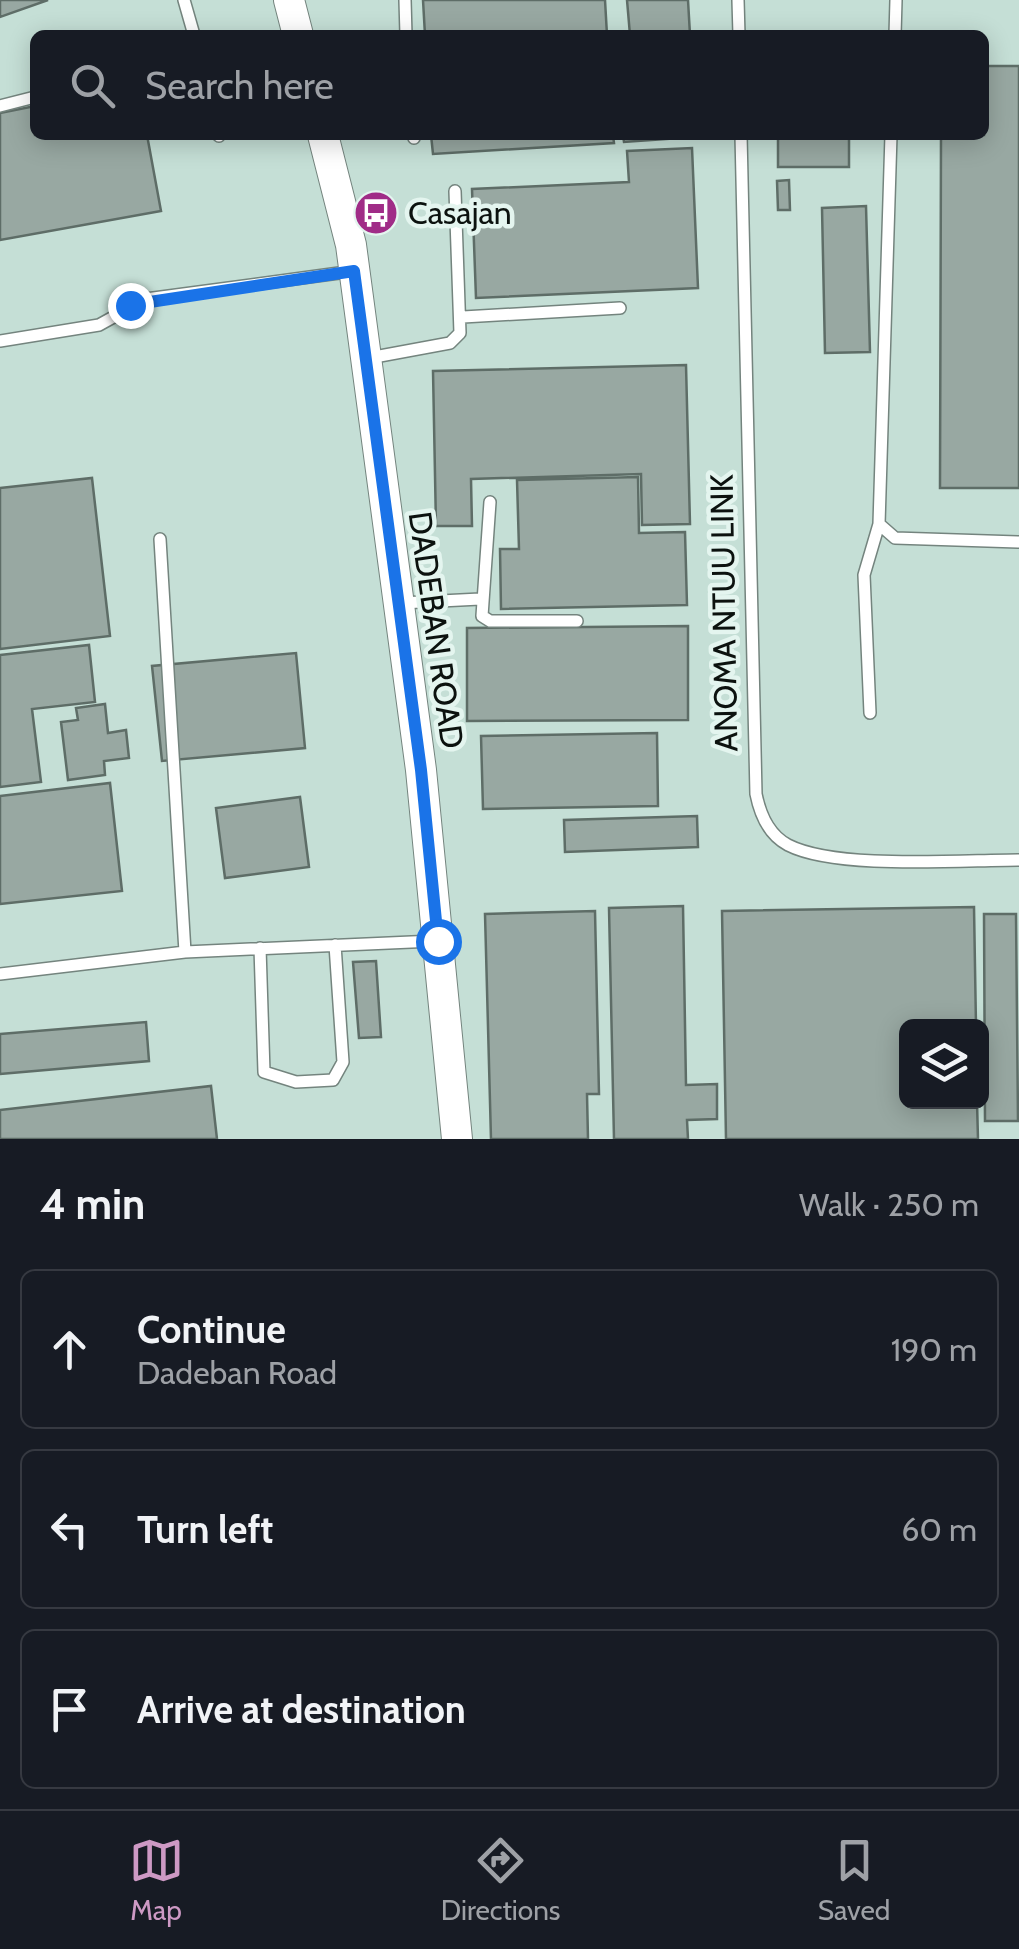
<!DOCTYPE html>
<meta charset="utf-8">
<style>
:root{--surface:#171b24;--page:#242831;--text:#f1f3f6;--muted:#9ea1a6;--line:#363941;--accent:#cd99c4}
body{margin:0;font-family:Cabin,sans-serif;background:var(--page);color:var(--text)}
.controls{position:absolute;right:30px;bottom:30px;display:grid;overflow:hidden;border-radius:15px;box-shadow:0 5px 25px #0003}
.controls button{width:90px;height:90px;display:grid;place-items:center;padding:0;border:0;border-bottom:2px solid var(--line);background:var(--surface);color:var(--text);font:50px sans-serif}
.stop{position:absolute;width:30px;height:30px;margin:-22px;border:8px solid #1a73e8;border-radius:50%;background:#fff}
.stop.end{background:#1a73e8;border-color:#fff;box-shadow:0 2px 10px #0008}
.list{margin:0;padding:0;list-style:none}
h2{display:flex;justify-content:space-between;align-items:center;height:130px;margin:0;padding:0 40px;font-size:42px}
h2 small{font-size:32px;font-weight:400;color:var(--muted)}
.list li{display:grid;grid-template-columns:65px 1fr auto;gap:30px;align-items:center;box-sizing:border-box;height:160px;margin:0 20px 20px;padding:0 20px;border:2px solid var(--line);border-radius:15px}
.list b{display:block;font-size:38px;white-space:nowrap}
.list p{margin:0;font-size:32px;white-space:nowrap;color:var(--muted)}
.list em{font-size:32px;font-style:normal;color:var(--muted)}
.icon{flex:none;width:55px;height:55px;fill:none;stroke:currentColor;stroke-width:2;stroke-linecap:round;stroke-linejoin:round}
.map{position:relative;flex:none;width:1019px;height:1139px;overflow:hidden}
.search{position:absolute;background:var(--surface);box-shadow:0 5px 25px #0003;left:30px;right:30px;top:30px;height:110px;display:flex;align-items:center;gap:25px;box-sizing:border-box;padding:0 35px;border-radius:15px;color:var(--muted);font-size:38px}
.sheet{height:670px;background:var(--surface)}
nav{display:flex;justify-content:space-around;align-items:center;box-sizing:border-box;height:140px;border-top:2px solid var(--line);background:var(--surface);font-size:28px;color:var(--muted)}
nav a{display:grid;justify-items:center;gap:5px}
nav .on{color:var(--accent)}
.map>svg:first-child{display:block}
.built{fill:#c5dfd6;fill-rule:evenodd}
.building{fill:#98a8a2;stroke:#5e6d67;stroke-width:2.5}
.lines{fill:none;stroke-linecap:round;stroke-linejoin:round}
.service-casing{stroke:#74847e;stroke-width:14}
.tertiary-casing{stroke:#74847e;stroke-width:32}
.service{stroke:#fff;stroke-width:11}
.tertiary{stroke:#fff;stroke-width:30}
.route{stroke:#1a73e8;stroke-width:12}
.labels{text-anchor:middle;stroke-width:9;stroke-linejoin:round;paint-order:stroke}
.poi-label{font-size:32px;fill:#0c120f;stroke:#e4f5ef;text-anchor:start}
.street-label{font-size:32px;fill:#0c120f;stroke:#e4f5ef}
</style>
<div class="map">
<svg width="1019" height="1139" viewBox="0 0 1019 1139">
<rect width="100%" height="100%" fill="#d7e8e2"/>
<path class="built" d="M0,0H1019V1139H0ZM35,35H984V135H35ZM906,1026H982V1102H906Z"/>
<path class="building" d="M0,0H48L0,17Z
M423,0H605L607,35H425Z
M627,0H688L690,35H630Z
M984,66H1019V488H940L941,135H984Z
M35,106V135H147L161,211L0,240V113Z
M431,135H613L614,143L433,154Z
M623,135H679V138L624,142Z
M778,135H849V167H778Z
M692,148L698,288L476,298L472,189L629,182L627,151Z
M789,180L790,210H778L777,181Z
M866,206L870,352L825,353L822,208Z
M686,365L690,524L642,525L641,474L471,479L472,526H436L433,371Z
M638,477L639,533L685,532L687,605L501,609L500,549H519L517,480Z
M92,478L110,636L0,649V488Z
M688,626V720L467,721V628Z
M89,645L95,702L32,709L41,782L0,787V655Z
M296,653L305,748L162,761L152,666Z
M105,704L108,733L126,730L129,758L104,761L105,775L68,780L61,722L78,720L76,708Z
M657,733L658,806L483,809L481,736Z
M110,783L122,891L0,904V796Z
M300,797L309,867L225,878L216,808Z
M697,816L698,847L565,852L564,820Z
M683,906L686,1085L717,1084V1119L687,1120L688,1139H614L609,908Z
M974,907L976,1026H906V1102H977L978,1139H726L722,911Z
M595,911L599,1094H587L588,1139H491L485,914Z
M984,914H1016L1018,1121H985Z
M376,961L381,1037L359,1038L353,962Z
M146,1022L149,1061L0,1074V1034Z
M211,1086L217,1139H0V1110Z"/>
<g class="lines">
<defs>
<path id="service" d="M184,0L194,35
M405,0L406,35
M738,0L739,35
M895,35L896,0
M0,106L35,97
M218,135L219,136
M414,135V138
M741,135L756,794C760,814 769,835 788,845C837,870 961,860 1019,860
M891,135L879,524L895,538L1019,542
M463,317L620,308
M0,341L99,325L146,299L354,271
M369,358L450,343L460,333L455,191
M490,502L482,616L490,621H577
M160,539L185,952
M401,603L480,599
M870,713L864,575L879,524
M260,948L264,1072L296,1082L333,1080L343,1062L335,945
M0,974L185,952L434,941"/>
<path id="tertiary" d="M289,0L298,35
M323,135L351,245L421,770L457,1139"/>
</defs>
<use href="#service" class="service-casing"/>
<use href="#tertiary" class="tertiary-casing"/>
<use href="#service" class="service"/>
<use href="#tertiary" class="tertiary"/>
</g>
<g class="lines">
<path class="route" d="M130,305L354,271L421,770L438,941"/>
</g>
<defs>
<symbol id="bus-disc" viewBox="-11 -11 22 22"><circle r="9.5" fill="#a02c87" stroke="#e4f5ef"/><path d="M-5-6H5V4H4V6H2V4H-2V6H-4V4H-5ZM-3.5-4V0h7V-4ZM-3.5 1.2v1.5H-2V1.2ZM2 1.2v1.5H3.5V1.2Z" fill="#fff"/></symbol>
</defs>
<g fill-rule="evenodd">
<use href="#bus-disc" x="351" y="188" width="50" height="50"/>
</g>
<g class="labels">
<g class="poi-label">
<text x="408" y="224">Casajan</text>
</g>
<g class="street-label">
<text transform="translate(724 613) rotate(-91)" y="11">ANOMA NTUU LINK</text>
<text transform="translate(436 630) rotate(82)" y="11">DADEBAN ROAD</text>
</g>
</g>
</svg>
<div class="controls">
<button><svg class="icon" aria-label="layers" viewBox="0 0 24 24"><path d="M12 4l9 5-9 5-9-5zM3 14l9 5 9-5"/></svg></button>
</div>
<div class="stop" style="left:438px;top:941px"></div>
<div class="stop end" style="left:130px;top:305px"></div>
<div class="search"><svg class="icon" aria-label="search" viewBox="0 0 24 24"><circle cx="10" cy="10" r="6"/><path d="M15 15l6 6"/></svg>Search here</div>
</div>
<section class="sheet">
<h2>4 min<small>Walk · 250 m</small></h2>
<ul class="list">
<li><svg class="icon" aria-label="ahead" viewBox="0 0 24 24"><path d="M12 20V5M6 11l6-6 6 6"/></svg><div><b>Continue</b><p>Dadeban Road</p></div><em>190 m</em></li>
<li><svg class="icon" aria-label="left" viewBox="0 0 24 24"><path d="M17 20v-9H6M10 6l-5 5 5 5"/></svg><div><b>Turn left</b></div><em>60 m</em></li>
<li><svg class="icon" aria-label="arrive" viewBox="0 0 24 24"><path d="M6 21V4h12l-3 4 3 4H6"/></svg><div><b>Arrive at destination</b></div></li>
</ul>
</section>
<nav>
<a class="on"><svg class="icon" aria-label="map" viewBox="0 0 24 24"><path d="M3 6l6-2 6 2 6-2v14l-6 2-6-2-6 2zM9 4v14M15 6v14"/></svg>Map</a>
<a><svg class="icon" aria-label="directions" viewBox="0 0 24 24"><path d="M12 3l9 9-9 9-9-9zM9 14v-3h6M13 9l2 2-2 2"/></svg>Directions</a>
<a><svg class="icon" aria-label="saved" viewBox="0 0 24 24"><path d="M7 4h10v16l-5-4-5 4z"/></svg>Saved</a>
</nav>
